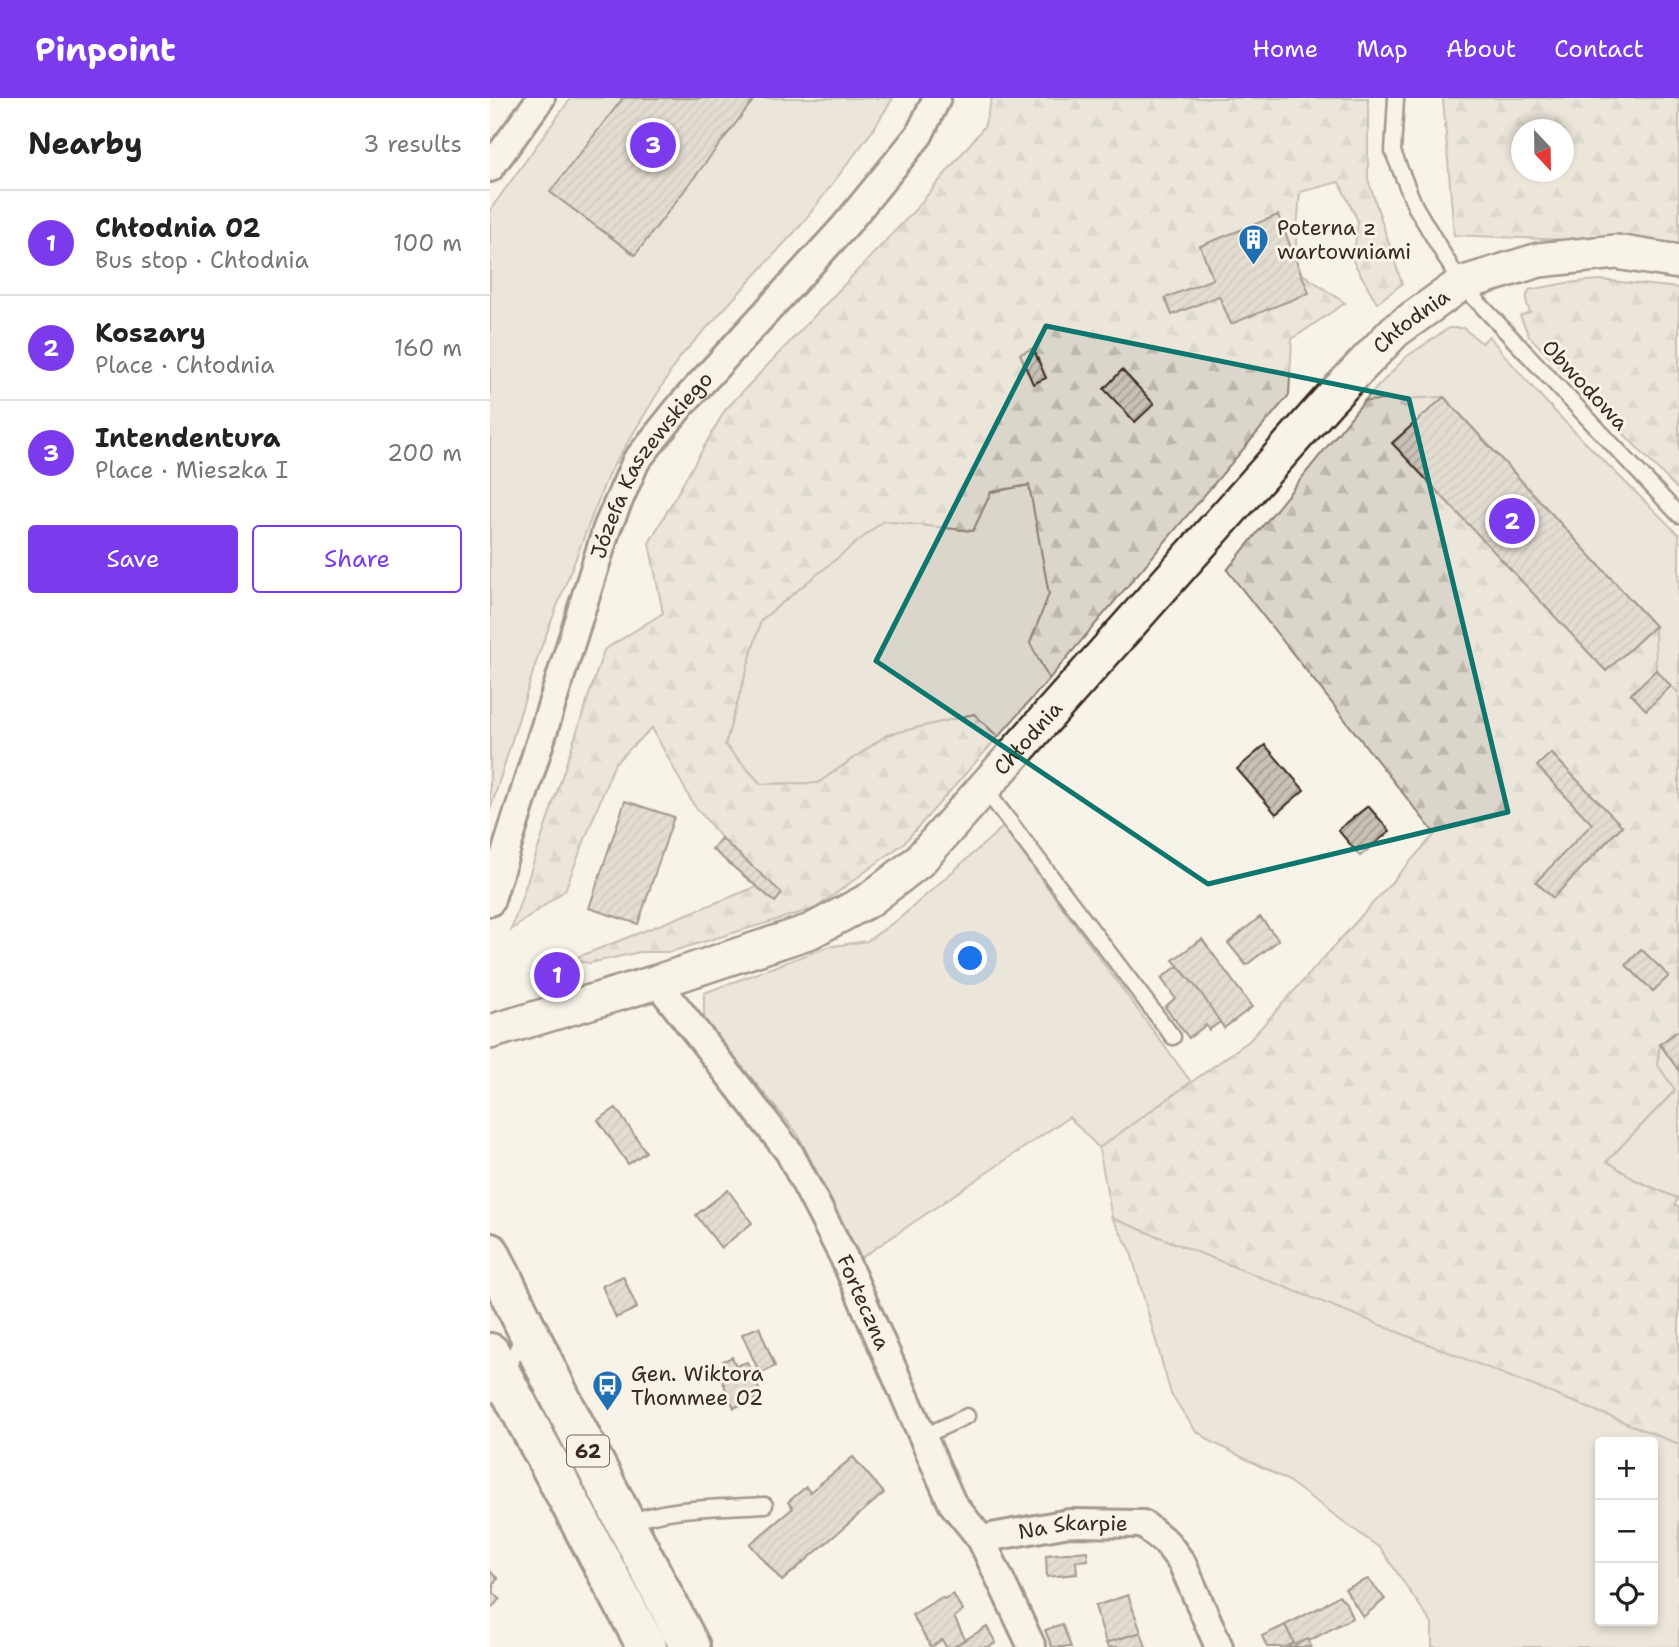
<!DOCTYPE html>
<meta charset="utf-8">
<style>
:root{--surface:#fff;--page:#f6f6f6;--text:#222;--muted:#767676;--line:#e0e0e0;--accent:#7c3aed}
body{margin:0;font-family:"Shantell Sans",sans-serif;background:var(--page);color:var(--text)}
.controls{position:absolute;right:21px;bottom:21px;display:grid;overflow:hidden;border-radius:7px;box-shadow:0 4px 10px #0003}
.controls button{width:63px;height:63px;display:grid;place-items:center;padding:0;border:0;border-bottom:2px solid var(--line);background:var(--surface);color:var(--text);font:35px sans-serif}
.compass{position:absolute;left:1021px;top:21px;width:63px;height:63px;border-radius:50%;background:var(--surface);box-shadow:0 4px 10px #0003;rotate:158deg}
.you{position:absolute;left:481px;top:861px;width:24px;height:24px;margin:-18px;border:5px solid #fff;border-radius:50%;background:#1a73e8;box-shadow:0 0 0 10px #1a73e833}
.badge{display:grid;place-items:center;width:46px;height:46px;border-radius:50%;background:var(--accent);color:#fff;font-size:23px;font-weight:700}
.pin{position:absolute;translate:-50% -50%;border:4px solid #fff;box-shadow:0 2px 7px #0006}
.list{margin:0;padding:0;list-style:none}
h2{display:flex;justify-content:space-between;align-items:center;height:91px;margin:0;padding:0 28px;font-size:30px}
h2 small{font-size:23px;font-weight:400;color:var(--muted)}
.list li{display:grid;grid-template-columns:46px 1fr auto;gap:21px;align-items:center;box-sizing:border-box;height:105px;padding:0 28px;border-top:2px solid var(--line)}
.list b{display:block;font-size:26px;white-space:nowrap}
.list p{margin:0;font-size:23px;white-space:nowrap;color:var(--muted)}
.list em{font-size:23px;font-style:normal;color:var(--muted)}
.actions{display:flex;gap:14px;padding:21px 28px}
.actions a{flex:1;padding:16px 0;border:2px solid var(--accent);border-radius:7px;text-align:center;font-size:24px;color:var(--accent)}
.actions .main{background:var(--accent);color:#fff}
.icon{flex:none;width:38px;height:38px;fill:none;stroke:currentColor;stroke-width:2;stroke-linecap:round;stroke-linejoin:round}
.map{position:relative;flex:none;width:1189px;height:1549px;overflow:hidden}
header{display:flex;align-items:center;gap:42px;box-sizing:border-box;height:98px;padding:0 35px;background:var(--accent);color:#fff}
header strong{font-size:33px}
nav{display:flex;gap:38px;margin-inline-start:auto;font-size:24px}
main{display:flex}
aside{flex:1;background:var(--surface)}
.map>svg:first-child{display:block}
.grass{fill:#dbd6cb;stroke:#8b8074;stroke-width:2;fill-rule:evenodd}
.forest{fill:url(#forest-firs);stroke:#8b8074;stroke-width:2;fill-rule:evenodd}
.building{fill:url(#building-hatch);stroke:#3b2a1e;stroke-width:2}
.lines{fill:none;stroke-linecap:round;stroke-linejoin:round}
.service-casing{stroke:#3b2a1e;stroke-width:19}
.minor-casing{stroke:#3b2a1e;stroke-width:32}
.tertiary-casing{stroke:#3b2a1e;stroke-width:38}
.primary-casing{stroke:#3b2a1e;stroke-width:44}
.service{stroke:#f7f3e8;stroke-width:14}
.minor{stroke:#f7f3e8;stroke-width:26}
.tertiary{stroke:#f7f3e8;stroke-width:33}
.primary{stroke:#f7f3e8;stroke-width:38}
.marked{fill:none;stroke:#0f766e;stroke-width:5;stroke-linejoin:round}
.labels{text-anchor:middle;stroke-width:6;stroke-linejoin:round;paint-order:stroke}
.shield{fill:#f7f3e8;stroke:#73665b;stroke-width:2}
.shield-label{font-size:19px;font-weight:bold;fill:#3b2a1e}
.poi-label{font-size:21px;fill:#3b2a1e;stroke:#f7f3e8;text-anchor:start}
.street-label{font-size:21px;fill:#3b2a1e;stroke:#f7f3e8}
</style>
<header>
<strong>Pinpoint</strong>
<nav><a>Home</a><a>Map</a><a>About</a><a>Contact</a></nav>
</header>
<main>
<aside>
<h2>Nearby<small>3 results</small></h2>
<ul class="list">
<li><span class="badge">1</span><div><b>Chłodnia 02</b><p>Bus stop · Chłodnia</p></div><em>100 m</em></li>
<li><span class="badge">2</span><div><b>Koszary</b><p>Place · Chłodnia</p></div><em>160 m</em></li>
<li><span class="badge">3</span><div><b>Intendentura</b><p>Place · Mieszka I</p></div><em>200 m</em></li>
</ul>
<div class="actions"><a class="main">Save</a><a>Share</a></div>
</aside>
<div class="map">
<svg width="1189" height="1549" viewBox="0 0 1189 1549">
<defs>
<pattern id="forest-firs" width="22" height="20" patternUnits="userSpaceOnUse" patternTransform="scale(1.75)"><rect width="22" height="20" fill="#dbd6cb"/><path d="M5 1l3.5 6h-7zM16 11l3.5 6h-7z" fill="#bdb8ae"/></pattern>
<pattern id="building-hatch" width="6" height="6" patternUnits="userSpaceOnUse" patternTransform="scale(1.75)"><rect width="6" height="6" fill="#c8c1b6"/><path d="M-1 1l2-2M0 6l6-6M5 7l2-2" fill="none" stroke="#a49d93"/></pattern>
</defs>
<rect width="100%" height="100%" fill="#f7f3e8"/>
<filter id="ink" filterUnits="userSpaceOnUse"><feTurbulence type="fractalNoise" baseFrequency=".0143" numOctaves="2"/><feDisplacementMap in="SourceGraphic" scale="14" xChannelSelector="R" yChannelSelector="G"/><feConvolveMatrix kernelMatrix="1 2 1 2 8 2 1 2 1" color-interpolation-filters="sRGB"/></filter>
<g filter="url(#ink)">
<path class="grass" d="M81,0H403L383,32L312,126L189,260L118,377L49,555L0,713V112Z
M959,230H973L992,245L999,238C1056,310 1124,372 1189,437V595L1180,588L1156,612L1141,596L1160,523L973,319L874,303L916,259Z
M540,387L559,496L541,545L559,581L508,639L484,616L397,637L328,685L271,686L235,647L271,522L393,422L482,433L501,394Z
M513,729L701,984L609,1050L579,1019L371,1160L307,1035L214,923V895L337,849L377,843L410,820Z
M1170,946L1189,973V1101L1145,1082L1117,1063L1185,993L1167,966Z
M622,1120L1189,1346V1549H942V1526L891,1451L797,1382L722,1344L705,1332L681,1296L640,1151ZM1110,1344H1163V1523H1110Z"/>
<path class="forest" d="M502,0H878V81L912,186L887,205L863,163L868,123L849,84L810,94L804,170L855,205L802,241L799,297L559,581L540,545L559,496L539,387L501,394L483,433L393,423L271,522L235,647L271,686L328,685L397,637L484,616L508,639L414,745L326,810L180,854H150L100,865L80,862L271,787L203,706L162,630L125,665L75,792L21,832L114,552L173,515L159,445L235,312L425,112L494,29Z
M953,0H1189V147L964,137ZM1032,32H1074V74H1032Z
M1110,182L1189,190V393L1039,238L1030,218L1040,214C1036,205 1035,201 1039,192L1076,185Z
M954,299L1165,528L1166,572L1141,596L1156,611L1181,588L1189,595V932L1170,946L1167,966L1185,992L1117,1063L1145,1082L1187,1100L1185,1107L1189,1109V1346L622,1120L609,1050L759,943L945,736L737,472L874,303ZM1151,852L1178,878L1163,893L1136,867Z"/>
<path class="building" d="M133,0H265L145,157L60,94Z
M788,117L819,195L741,226L729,198L682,217L675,200L723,181L710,148Z
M543,250L556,280L543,286L530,256Z
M632,272L664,306L645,324L614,291Z
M954,299L1165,528L1116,573L902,345Z
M1166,572L1181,588L1156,612L1141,596Z
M775,647L814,692L786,716L747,671Z
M1061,655L1132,728L1063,800L1046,784L1102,726L1047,668Z
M135,703L184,719L148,826L99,810Z
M878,708L900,733L870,758L848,732Z
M231,740L292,795L285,804L222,751Z
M770,819L789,842L756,867L738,845Z
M712,841L762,909L734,930L711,895L683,862Z
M1151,851L1179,878L1163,893L1136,867Z
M688,868L711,895L730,924L719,932L716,927L699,940L675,909L685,900L671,880Z
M1189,932V973L1170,946Z
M126,1010L156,1054L138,1066L108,1022Z
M238,1092L262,1125L231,1150L206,1117Z
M133,1178L147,1210L126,1220L112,1188Z
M269,1229L285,1268L270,1276L252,1236Z
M242,1259L246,1268L257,1264L272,1298L244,1310L229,1275L237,1271L233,1263Z
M363,1359L394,1395L292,1483L260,1446L303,1410L298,1404L316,1389L320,1394Z
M597,1453L598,1462L586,1463L587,1476L557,1479L556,1457Z
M0,1473L8,1481L3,1485L4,1495L10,1501L0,1511Z
M878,1481L895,1501L873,1519L855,1491Z
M463,1496L473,1513L464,1519L475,1541L463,1549H456L452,1542L441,1549L422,1517L452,1499L454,1501Z
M638,1497L651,1534L616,1545L605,1508Z
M849,1497L856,1505L862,1520L819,1543L818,1541L805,1547L795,1527L831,1509Z
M572,1526L581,1549H562L555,1532Z
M795,1527L804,1545L796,1549H777L772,1538Z
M497,1529L506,1545L498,1549H463Z
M651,1534L656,1549H618L616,1545Z
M818,1541L821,1549H796L804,1545L805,1547Z"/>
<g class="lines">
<defs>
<path id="service" d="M906,0L903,54L925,108L971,186L1189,417
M494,690L683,939
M0,1297L13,1279L34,1237
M432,1339L477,1318
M137,1425C180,1408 229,1410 275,1407"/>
<g id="minor">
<path d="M0,70L51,0"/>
<path id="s1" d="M0,804L117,430L146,363L192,306L354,129L429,37L447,0"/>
<path id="s2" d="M167,884L299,1054L354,1160L462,1405L491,1441L542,1549"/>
<path id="s3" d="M491,1441L579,1425L653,1426L677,1445L692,1465L729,1549"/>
</g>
<g id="tertiary">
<path id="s4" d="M0,934L167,884L321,833L379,802L428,764L838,303L905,233L971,186L1049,162L1126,154L1189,164"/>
</g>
<path id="primary" d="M0,1155L72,1303L200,1549
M0,1255L157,1549"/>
</defs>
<use href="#service" class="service-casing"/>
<use href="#minor" class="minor-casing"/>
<use href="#tertiary" class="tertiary-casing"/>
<use href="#primary" class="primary-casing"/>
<use href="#service" class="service"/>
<use href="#minor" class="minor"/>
<use href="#tertiary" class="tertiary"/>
<use href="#primary" class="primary"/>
</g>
</g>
<path d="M0 0H1189V1549H0ZM556,228L919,301L1018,714L718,786L386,563Z" fill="#f7f3e8" fill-opacity=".55" fill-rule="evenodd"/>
<path class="marked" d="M556,228L919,301L1018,714L718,786L386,563Z"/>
<defs>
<symbol id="building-pin" viewBox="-11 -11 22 30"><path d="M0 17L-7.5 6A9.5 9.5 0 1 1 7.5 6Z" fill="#1f6fb2" stroke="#f7f3e8"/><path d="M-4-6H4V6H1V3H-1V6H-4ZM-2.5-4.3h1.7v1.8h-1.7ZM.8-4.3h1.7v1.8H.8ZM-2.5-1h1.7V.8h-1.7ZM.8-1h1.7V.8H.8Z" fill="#fff"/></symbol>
<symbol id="bus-pin" viewBox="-11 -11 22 30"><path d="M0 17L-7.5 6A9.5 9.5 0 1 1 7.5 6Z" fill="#1f6fb2" stroke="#f7f3e8"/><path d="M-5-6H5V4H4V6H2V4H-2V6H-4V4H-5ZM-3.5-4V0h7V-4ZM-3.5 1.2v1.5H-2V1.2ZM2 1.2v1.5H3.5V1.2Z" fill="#fff"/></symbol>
</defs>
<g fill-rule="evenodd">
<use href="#building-pin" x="746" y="124" width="35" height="47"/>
<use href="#bus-pin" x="100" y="1270" width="35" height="47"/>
</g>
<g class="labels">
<rect class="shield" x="77" y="1337.5" width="42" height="31" rx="5"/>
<g class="shield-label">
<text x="98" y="1360">62</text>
</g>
<g class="poi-label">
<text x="787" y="137">Poterna z<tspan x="787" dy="24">wartowniami</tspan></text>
<text x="141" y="1283">Gen. Wiktora<tspan x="141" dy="24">Thommee 02</tspan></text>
</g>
<g class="street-label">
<text dy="7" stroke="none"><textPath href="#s4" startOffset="1197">Chłodnia</textPath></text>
<text transform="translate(1095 287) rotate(47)" y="7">Obwodowa</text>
<text dy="7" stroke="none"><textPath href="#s1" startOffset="469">Józefa Kaszewskiego</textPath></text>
<text dy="7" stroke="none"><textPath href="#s4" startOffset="630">Chłodnia</textPath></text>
<text dy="7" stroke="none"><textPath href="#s2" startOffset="383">Forteczna</textPath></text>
<text dy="7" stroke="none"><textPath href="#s3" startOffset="93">Na Skarpie</textPath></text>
</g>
</g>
</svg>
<div class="controls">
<button>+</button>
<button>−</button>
<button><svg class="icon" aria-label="locate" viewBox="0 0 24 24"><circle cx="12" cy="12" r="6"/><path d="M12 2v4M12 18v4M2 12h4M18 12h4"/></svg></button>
</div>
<svg class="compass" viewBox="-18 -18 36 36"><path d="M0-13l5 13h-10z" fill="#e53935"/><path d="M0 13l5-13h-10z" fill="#767676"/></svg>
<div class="you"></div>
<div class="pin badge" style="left:67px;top:877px">1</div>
<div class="pin badge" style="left:1022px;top:423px">2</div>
<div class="pin badge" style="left:163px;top:47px">3</div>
</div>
</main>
